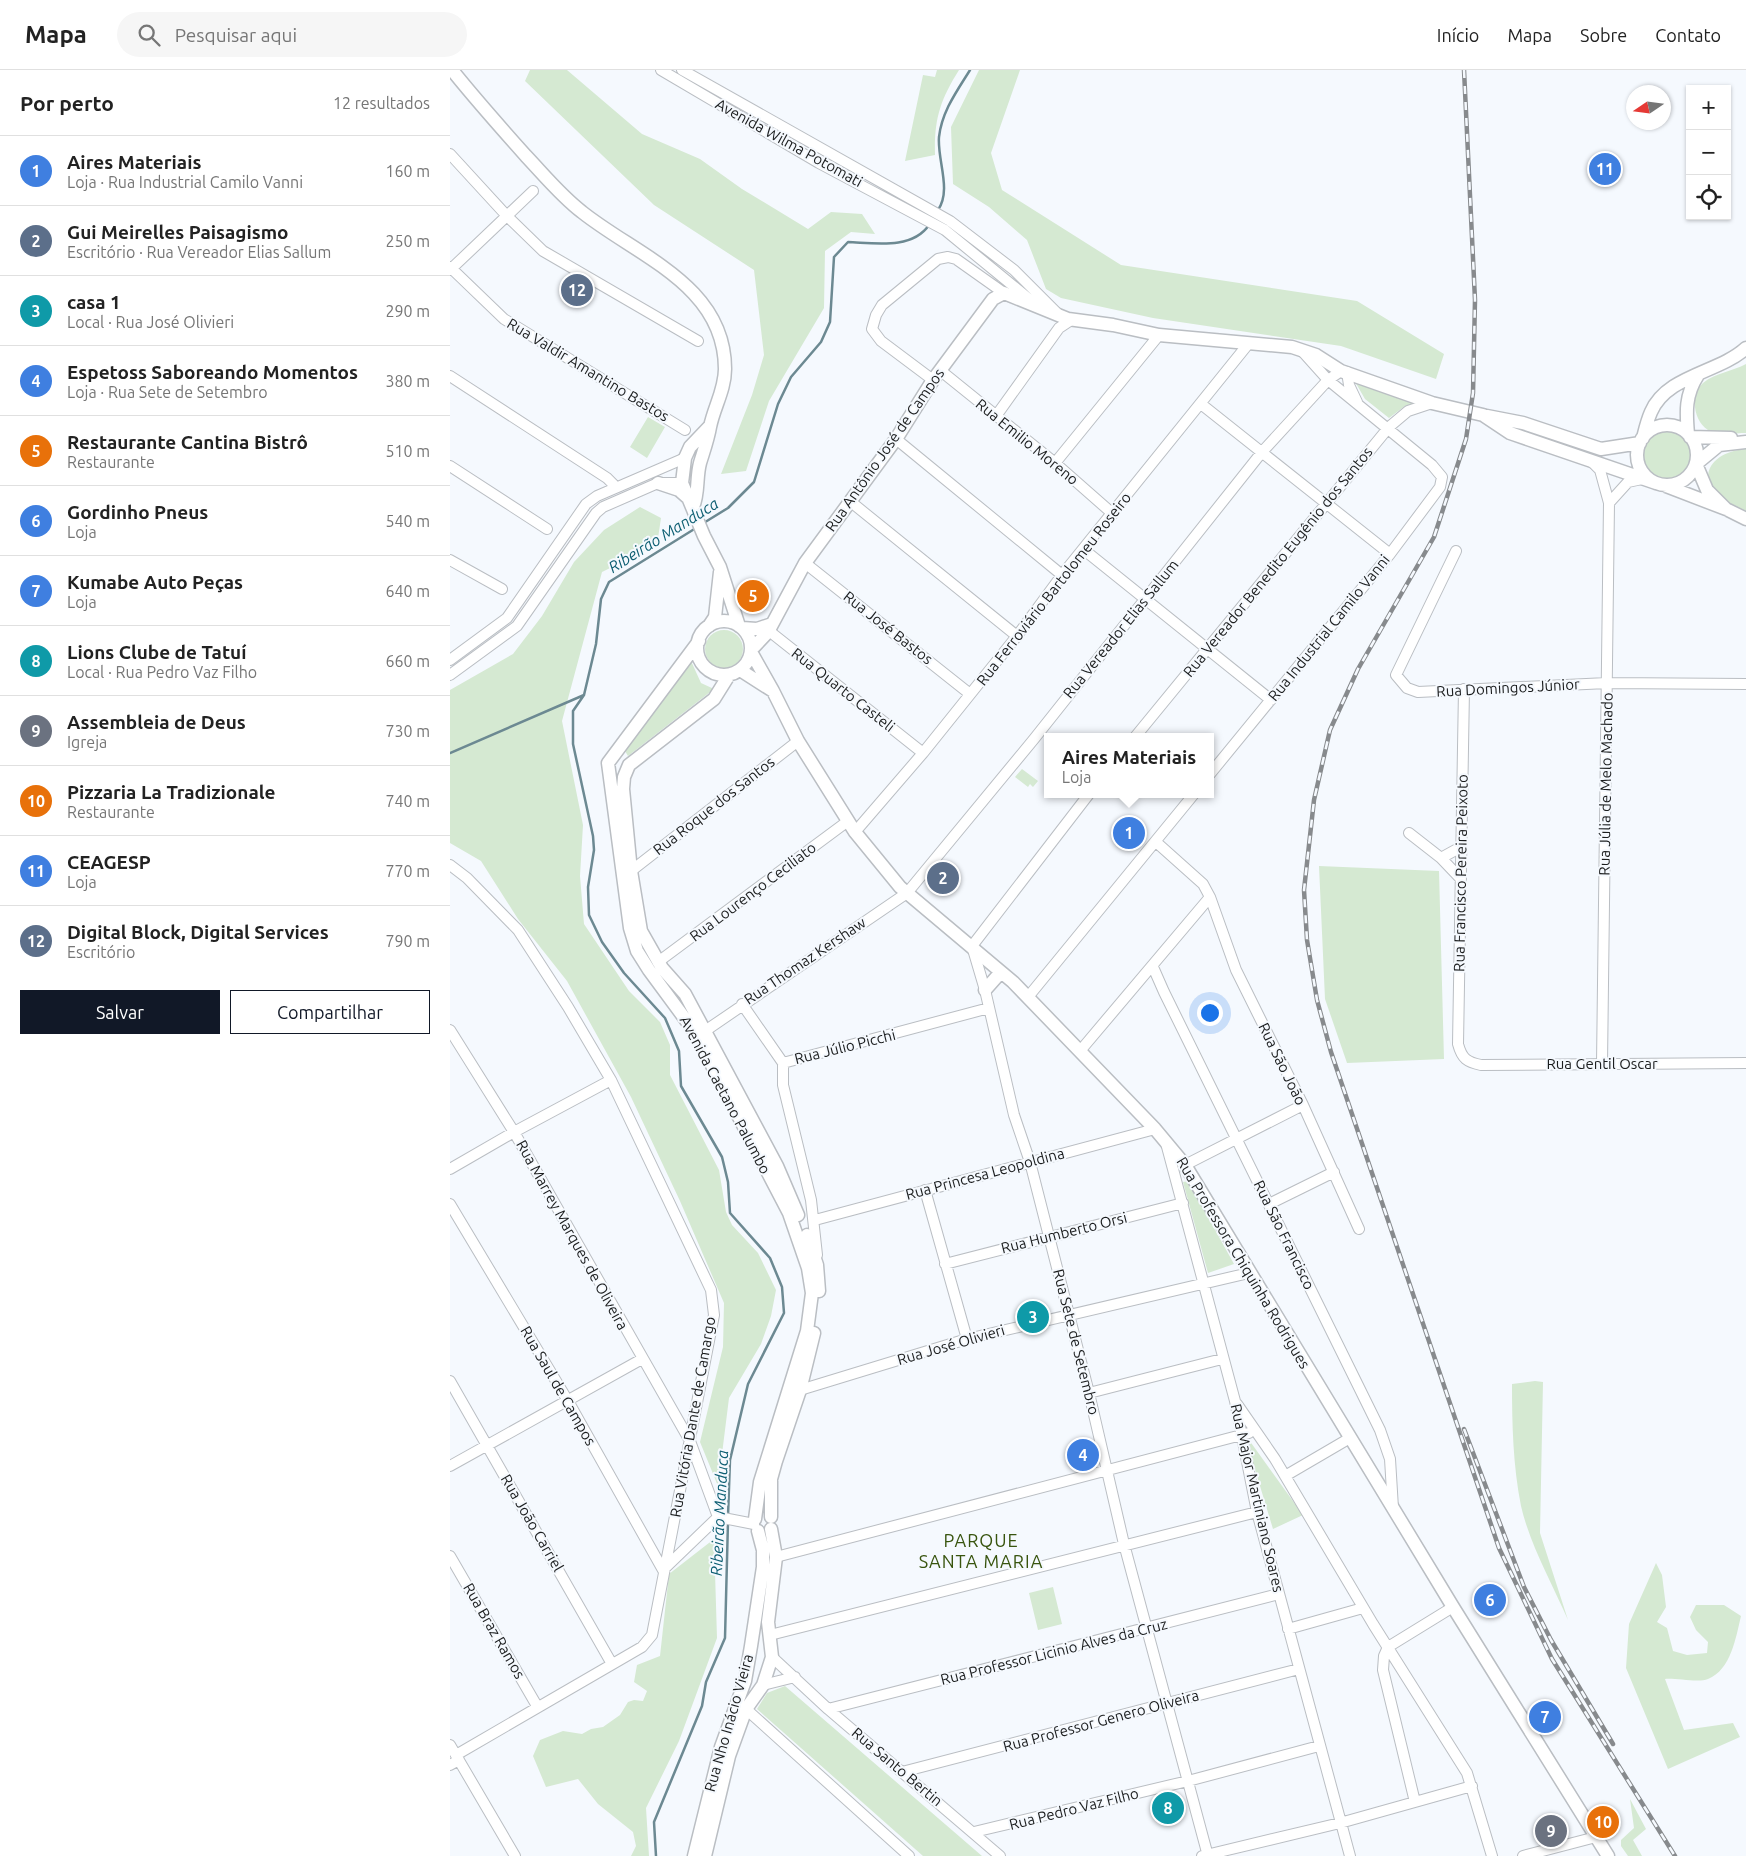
<!DOCTYPE html>
<html lang="pt">
<meta charset="utf-8">
<style>
:root{--surface:#fff;--page:#f6f6f6;--text:#222;--muted:#767676;--line:#e0e0e0;--accent:#111827}
body{margin:0;font-family:Ubuntu,sans-serif;background:var(--page);color:var(--text)}
.controls{position:absolute;right:15px;top:15px;display:grid;overflow:hidden;border-radius:0px;box-shadow:0 1px 4px #0004}
.controls button{width:45px;height:45px;display:grid;place-items:center;padding:0;border:0;border-bottom:1px solid var(--line);background:var(--surface);color:var(--text);font:25px sans-serif}
.compass{position:absolute;left:1176px;top:15px;width:45px;height:45px;border-radius:50%;background:var(--surface);box-shadow:0 1px 4px #0004;rotate:257deg}
.you{position:absolute;left:759px;top:942px;width:18px;height:18px;margin:-12px;border:4px solid #fff;border-radius:50%;background:#1a73e8;box-shadow:0 0 0 8px #1a73e833}
.badge{display:grid;place-items:center;width:32px;height:32px;border-radius:50%;background:var(--accent);color:#fff;font-size:16px;font-weight:700}
.pin{position:absolute;translate:-50% -50%;border:2px solid #fff;box-shadow:0 1px 5px #0006}
.popup{position:absolute;left:594px;top:663px;width:170px;height:65px;box-sizing:border-box;display:grid;place-content:center;border-radius:0px;background:var(--surface);filter:drop-shadow(0 1px 4px #0005);font-size:16px;white-space:nowrap;color:var(--muted)}
.popup b{font-size:19px;color:var(--text)}
.popup::after{content:'';position:absolute;left:50%;top:100%;margin-left:-10px;border:10px solid transparent;border-top-color:var(--surface)}
.list{margin:0;padding:0;list-style:none}
h2{display:flex;justify-content:space-between;align-items:center;height:65px;margin:0;padding:0 20px;font-size:21px}
h2 small{font-size:16px;font-weight:400;color:var(--muted)}
.list li{display:grid;grid-template-columns:32px 1fr auto;gap:15px;align-items:center;box-sizing:border-box;height:70px;padding:0 20px;border-top:1px solid var(--line)}
.list b{display:block;font-size:19px;white-space:nowrap}
.list p{margin:0;font-size:16px;white-space:nowrap;color:var(--muted)}
.list em{font-size:16px;font-style:normal;color:var(--muted)}
.actions{display:flex;gap:10px;padding:15px 20px}
.actions a{flex:1;padding:11px 0;border:1px solid var(--accent);border-radius:0px;text-align:center;font-size:18px;color:var(--accent)}
.actions .main{background:var(--accent);color:#fff}
.icon{flex:none;width:28px;height:28px;fill:none;stroke:currentColor;stroke-width:2;stroke-linecap:round;stroke-linejoin:round}
.map{position:relative;flex:none;width:1296px;height:1786px;overflow:hidden}
header{display:flex;align-items:center;gap:30px;box-sizing:border-box;height:70px;padding:0 25px;background:var(--surface);border-bottom:1px solid var(--line)}
header strong{font-size:24px}
nav{display:flex;gap:28px;margin-inline-start:auto;font-size:18px}
.search{width:350px;height:45px;background:var(--page);display:flex;align-items:center;gap:12px;box-sizing:border-box;padding:0 18px;border-radius:28px;color:var(--muted);font-size:19px}
main{display:flex}
aside{flex:1;background:var(--surface)}
.map>svg:first-child{display:block}
.green{fill:#d5e9d2}
.lines{fill:none;stroke-linecap:round;stroke-linejoin:round}
.stream{stroke:#6c8992;stroke-width:2.5}
.minor-casing{stroke:#babec3;stroke-width:12}
.major-casing{stroke:#babec3;stroke-width:15}
.minor{stroke:#fff;stroke-width:10}
.major{stroke:#fff;stroke-width:12}
.rail-casing{stroke:#878a8d;stroke-width:4.5}
.rail{stroke:#f5f9fe;stroke-width:2.5;stroke-dasharray:8;stroke-linecap:butt}
.labels{text-anchor:middle;stroke-width:4;stroke-linejoin:round;paint-order:stroke}
.street-label{font-size:15px;fill:#1b1d1e;stroke:#f5f9fe}
.water-label{font-size:16px;font-style:italic;fill:#0d5e72;stroke:#f5f9fe}
.quarter-label{font-size:18px;letter-spacing:1px;fill:#38540e;stroke:#f5f9fe}
</style>
<header>
<strong>Mapa</strong>
<div class="search"><svg class="icon" aria-label="search" viewBox="0 0 24 24"><circle cx="10" cy="10" r="6"/><path d="M15 15l6 6"/></svg>Pesquisar aqui</div>
<nav><a>Início</a><a>Mapa</a><a>Sobre</a><a>Contato</a></nav>
</header>
<main>
<aside>
<h2>Por perto<small>12 resultados</small></h2>
<ul class="list">
<li><span class="badge" style="background:#3f7fe0">1</span><div><b>Aires Materiais</b><p>Loja · Rua Industrial Camilo Vanni</p></div><em>160 m</em></li>
<li><span class="badge" style="background:#5c6f8a">2</span><div><b>Gui Meirelles Paisagismo</b><p>Escritório · Rua Vereador Elias Sallum</p></div><em>250 m</em></li>
<li><span class="badge" style="background:#0f9aa8">3</span><div><b>casa 1</b><p>Local · Rua José Olivieri</p></div><em>290 m</em></li>
<li><span class="badge" style="background:#3f7fe0">4</span><div><b>Espetoss Saboreando Momentos</b><p>Loja · Rua Sete de Setembro</p></div><em>380 m</em></li>
<li><span class="badge" style="background:#e8710a">5</span><div><b>Restaurante Cantina Bistrô</b><p>Restaurante</p></div><em>510 m</em></li>
<li><span class="badge" style="background:#3f7fe0">6</span><div><b>Gordinho Pneus</b><p>Loja</p></div><em>540 m</em></li>
<li><span class="badge" style="background:#3f7fe0">7</span><div><b>Kumabe Auto Peças</b><p>Loja</p></div><em>640 m</em></li>
<li><span class="badge" style="background:#0f9aa8">8</span><div><b>Lions Clube de Tatuí</b><p>Local · Rua Pedro Vaz Filho</p></div><em>660 m</em></li>
<li><span class="badge" style="background:#6b7280">9</span><div><b>Assembleia de Deus</b><p>Igreja</p></div><em>730 m</em></li>
<li><span class="badge" style="background:#e8710a">10</span><div><b>Pizzaria La Tradizionale</b><p>Restaurante</p></div><em>740 m</em></li>
<li><span class="badge" style="background:#3f7fe0">11</span><div><b>CEAGESP</b><p>Loja</p></div><em>770 m</em></li>
<li><span class="badge" style="background:#5c6f8a">12</span><div><b>Digital Block, Digital Services</b><p>Escritório</p></div><em>790 m</em></li>
</ul>
<div class="actions"><a class="main">Salvar</a><a>Compartilhar</a></div>
</aside>
<div class="map">
<svg width="1296" height="1786" viewBox="0 0 1296 1786">
<rect width="100%" height="100%" fill="#f5f9fe"/>
<path class="green" d="M80,0H117L192,64L250,89L292,119L358,159L381,142L412,144L425,164L401,162L375,181L374,238L319,331L296,401L271,404L302,325L314,285L304,200L204,135L75,11Z
M487,0H509C490,30 484,50 485,85L455,91L473,5L485,7Z
M529,0H570L541,83L552,120L671,195L907,231L994,284L986,309L891,276L703,248L611,228L596,219L577,170L539,137L503,114L501,57Z
M1296,294V363C1285,363 1267,366 1258,360C1243,351 1240,324 1253,313C1265,303 1283,301 1296,294Z
M904,310L968,332L955,336L939,348L915,329Z
M198,347L215,357L197,388L180,377Z
M1193 385a25 25 0 1 1 50 0a25 25 0 1 1-50 0Z
M1296,379V441C1289,438 1277,435 1271,430C1243,404 1265,381 1296,379Z
M190,437L211,448L207,475L152,502L112,651L133,755L130,806L134,854L179,921L210,952L220,975V1005L269,1100L276,1142L282,1155L308,1183L326,1220L321,1246L311,1274L279,1328L268,1416L250,1372L273,1277L274,1233L230,1131L181,1027L117,911L68,849L31,791L0,773V620L63,584L92,546L124,492L154,460Z
M255 579a19 19 0 1 1 38 0a19 19 0 1 1-38 0Z
M241,591L251,613L264,619L178,686L175,681Z
M572,699L588,711L583,717L580,714L578,717L565,707Z
M869,796L989,801L994,989L897,993L875,929Z
M738,1111L784,1194L758,1203L733,1112Z
M1085,1311L1093,1312L1090,1463L1118,1550C1102,1513 1080,1475 1071,1436C1063,1395 1062,1355 1062,1314Z
M799,1370L853,1445L823,1459L797,1373Z
M264,1469L267,1568L229,1671L196,1738L199,1786H181L186,1776L183,1762L148,1734L128,1709L96,1717L83,1686L90,1670L113,1661L132,1664L141,1659L153,1657L170,1645L178,1632L184,1630L193,1631L197,1621L184,1612L187,1595L210,1586L219,1504Z
M1206,1493L1212,1505L1216,1537L1207,1552L1217,1558L1223,1581L1237,1585L1257,1583L1258,1572L1246,1560L1240,1547L1246,1535H1274L1291,1546C1286,1567 1281,1600 1258,1609C1249,1613 1226,1608 1215,1609L1234,1660L1283,1653L1290,1667L1218,1699L1176,1598L1179,1554Z
M603,1517L612,1554L588,1560L579,1523Z
M335,1616L532,1786H473L307,1639L317,1623Z
M1180,1729L1196,1759L1183,1770L1192,1786H1178L1171,1776V1770L1184,1758Z"/>
<g class="lines">
<path class="stream" d="M488,140C502,120 487,90 489,67C492,41 507,21 520,0
M252,454L278,438L304,412L328,334L341,307L371,272L380,252L384,187L398,172C424,173 462,180 479,155
M246,458L159,512L151,529L146,574L134,625L123,641V674L143,766L144,780L138,817L139,845L152,872L174,903L215,948L229,981L231,1016L272,1087L278,1112L280,1143L320,1188L332,1217L334,1243L298,1314L280,1390L278,1446
M0,683L134,625
M206,1786L204,1752L252,1636L256,1612L275,1568L278,1451"/>
<defs>
<path id="minor" d="M211,0L369,93L495,160L584,233
M232,0L500,151L564,200L607,243
M0,84L57,146L93,181L248,271
M0,197L54,249L235,360
M0,200L83,121
M491,301L605,393L663,444
M897,302L899,315L907,332
M0,306L157,408L166,417
M483,310L431,271L422,259L426,245L432,235L488,189L498,187L506,189L554,223
M751,334L940,484
M546,346L609,258L621,250
M446,369L612,505
M1141,391L1150,400L1159,433L1152,994
M605,393L709,265
M0,396L97,459
M401,432L567,566
M1159,433L1178,412L1192,409
M633,479L821,630
M1006,481L946,605L957,618L968,622L1157,613L1296,614
M0,490L52,519
M355,493L520,624
M314,557L473,683
M0,590L57,548L136,434L147,426L235,388
M0,605L67,556L146,443L153,437L208,413H232
M1014,619L1008,974C1012,989 1017,992 1031,995L1296,993
M685,667L939,357L958,341L982,333
M760,704L940,484L990,417L992,407L982,395L878,310L852,281
M639,724L522,876L535,920L564,1045L580,1092L639,1323L674,1474L758,1786
M405,762L473,683L567,566L612,505L799,273
M959,763L991,788
M706,772L753,814L760,827L786,900L853,1035L909,1159
M0,795L17,808L68,860L118,937L161,1010L261,1220L264,1245L202,1565L192,1577L6,1685
M181,801L348,671
M1011,809L991,788L1011,777
M208,892L398,751
M703,897L714,922L930,1360L940,1389L943,1438
M578,927L744,724
M292,934L333,993
M0,960L64,1062L240,1371L268,1447
M255,961L457,823L584,669L812,382L878,310L891,301
M630,981L760,827
M716,1073L785,1331L807,1442L900,1786
M735,1095L853,1035
M0,1099L64,1062L161,1010
M475,1120L517,1269
M0,1134L118,1331L213,1500L268,1447
M819,1134L884,1102
M365,1150L705,1059
M367,1185L361,1130L333,1015V993L539,938
M495,1194L733,1133
M0,1311L162,1594
M350,1320L517,1269L799,1203
M639,1323L772,1289
M787,1334L825,1389L923,1554L1017,1703L1042,1786
M0,1396L192,1289
M835,1406L900,1368
M268,1447L304,1454
M0,1486L87,1636
M326,1487L799,1363
M838,1559L913,1538
M320,1565L807,1442
M322,1587L378,1639L550,1786
M313,1615L345,1607
M296,1639L459,1786
M378,1639L829,1524
M0,1675L65,1786
M0,1695L9,1690
M452,1702L849,1599
M965,1732L933,1600L934,1586L938,1577L1003,1537
M524,1762L738,1711L869,1676
M752,1786L890,1753L1022,1716
M1073,1786L1146,1767"/>
<path id="major" d="M2,0C26,30 51,58 76,86C94,105 111,126 132,142C187,186 275,215 275,299C275,320 264,337 260,357C258,369 254,380 250,393C246,408 249,423 243,437
M1037,346L1073,353L1151,379L1190,373
M1187 385a30 30 0 1 1 60 0a30 30 0 1 1-60 0Z
M260,356L240,377L235,388L232,413L254,466L270,497L289,556
M1238,364C1236,342 1235,325 1248,305
M1240,367L1281,368
M1193,368C1195,360 1197,351 1201,342C1217,305 1269,303 1296,278
M208,413L229,420L237,427
M1216,416L1276,439L1296,449
M1276,439L1257,420L1246,394L1269,375L1296,372
M247 578a27 27 0 1 1 54 0a27 27 0 1 1-54 0Z
M259,556L265,547L270,502
M292,558L307,559L322,554
M249,571L158,693L180,858L187,881L199,900L244,961L339,1143L358,1198L362,1223L357,1261L310,1412L305,1449
M301,580L318,562L355,493L446,369L483,310L543,229L554,223L618,249L663,255L709,265L842,277L866,285L891,301L982,333L1033,345L1060,363L1206,413
M301,582L323,621L348,671L405,762L450,817L563,912L705,1059L735,1095L1003,1537L1158,1786
M290,600L323,621
M279,605L264,629L179,695L174,707L173,719L181,801L191,861L212,898L235,924L327,1096L348,1145
M535,920L551,902
M357,1165L367,1195L369,1221
M321,1447V1409L326,1391L350,1320L364,1263
M244,1786L271,1677L295,1611L301,1576L313,1497V1480L308,1461
M255,1786L279,1686L296,1639L313,1615L322,1587L318,1552L326,1487L321,1459"/>
</defs>
<use href="#minor" class="minor-casing"/>
<use href="#major" class="major-casing"/>
<use href="#minor" class="minor"/>
<use href="#major" class="major"/>
<defs>
<path id="rail" d="M1014,0L1025,230L1023,323L1016,369L984,467L908,599L880,660L864,730L854,820L857,870L867,930L881,982L1049,1478L1102,1589L1225,1786
M1014,1359L1074,1517L1101,1570L1163,1674"/>
</defs>
<use href="#rail" class="rail-casing"/>
<use href="#rail" class="rail"/>
</g>
<g class="labels">
<g class="street-label">
<text transform="translate(339 73) rotate(29)" y="5">Avenida Wilma Potomati</text>
<text transform="translate(138 300) rotate(31)" y="5">Rua Valdir Amantino Bastos</text>
<text transform="translate(577 372) rotate(39)" y="5">Rua Emilio Moreno</text>
<text transform="translate(435 380) rotate(-55)" y="5">Rua Antônio José de Campos</text>
<text transform="translate(828 492) rotate(-51)" y="5">Rua Vereador Benedito Eugênio dos Santos</text>
<text transform="translate(604 519) rotate(-52)" y="5">Rua Ferroviário Bartolomeu Roseiro</text>
<text transform="translate(438 558) rotate(38)" y="5">Rua José Bastos</text>
<text transform="translate(879 558) rotate(-51)" y="5">Rua Industrial Camilo Vanni</text>
<text transform="translate(671 559) rotate(-51)" y="5">Rua Vereador Elias Sallum</text>
<text transform="translate(1058 618) rotate(-3)" y="5">Rua Domingos Júnior</text>
<text transform="translate(393 620) rotate(38)" y="5">Rua Quarto Casteli</text>
<text transform="translate(1156 714) rotate(-89)" y="5">Rua Júlia de Melo Machado</text>
<text transform="translate(264 736) rotate(-38)" y="5">Rua Roque dos Santos</text>
<text transform="translate(1011 803) rotate(-89)" y="5">Rua Francisco Pereira Peixoto</text>
<text transform="translate(303 822) rotate(-37)" y="5">Rua Lourenço Ceciliato</text>
<text transform="translate(355 891) rotate(-34)" y="5">Rua Thomaz Kershaw</text>
<text transform="translate(395 977) rotate(-14)" y="5">Rua Júlio Picchi</text>
<text transform="translate(832 994) rotate(64)" y="5">Rua São João</text>
<text x="1152" y="999">Rua Gentil Oscar</text>
<text transform="translate(275 1025) rotate(62)" y="5">Avenida Caetano Palumbo</text>
<text transform="translate(535 1104) rotate(-15)" y="5">Rua Princesa Leopoldina</text>
<text transform="translate(614 1163) rotate(-14)" y="5">Rua Humberto Orsi</text>
<text transform="translate(122 1165) rotate(61)" y="5">Rua Marrey Marques de Oliveira</text>
<text transform="translate(834 1165) rotate(64)" y="5">Rua São Francisco</text>
<text transform="translate(793 1193) rotate(59)" y="5">Rua Professora Chiquinha Rodrigues</text>
<text transform="translate(626 1272) rotate(76)" y="5">Rua Sete de Setembro</text>
<text transform="translate(501 1275) rotate(-16)" y="5">Rua José Olivieri</text>
<text transform="translate(108 1316) rotate(60)" y="5">Rua Saul de Campos</text>
<text transform="translate(243 1347) rotate(-80)" y="5">Rua Vitória Dante de Camargo</text>
<text transform="translate(807 1428) rotate(77)" y="5">Rua Major Martiniano Soares</text>
<text transform="translate(82 1453) rotate(60)" y="5">Rua João Carriel</text>
<text transform="translate(44 1561) rotate(60)" y="5">Rua Braz Ramos</text>
<text transform="translate(604 1582) rotate(-14)" y="5">Rua Professor Licinio Alves da Cruz</text>
<text transform="translate(651 1651) rotate(-15)" y="5">Rua Professor Genero Oliveira</text>
<text transform="translate(279 1653) rotate(-74)" y="5">Rua Nho Inácio Vieira</text>
<text transform="translate(447 1697) rotate(40)" y="5">Rua Santo Bertin</text>
<text transform="translate(624 1739) rotate(-14)" y="5">Rua Pedro Vaz Filho</text>
</g>
<g class="water-label">
<text transform="translate(213 465) rotate(-32)" y="6">Ribeirão Manduca</text>
<text transform="translate(269 1443) rotate(-87)" y="6">Ribeirão Manduca</text>
</g>
<g class="quarter-label">
<text x="531" y="1477">PARQUE<tspan x="531" dy="21">SANTA MARIA</tspan></text>
</g>
</g>
</svg>
<div class="controls">
<button>+</button>
<button>−</button>
<button><svg class="icon" aria-label="locate" viewBox="0 0 24 24"><circle cx="12" cy="12" r="6"/><path d="M12 2v4M12 18v4M2 12h4M18 12h4"/></svg></button>
</div>
<svg class="compass" viewBox="-18 -18 36 36"><path d="M0-13l5 13h-10z" fill="#e53935"/><path d="M0 13l5-13h-10z" fill="#767676"/></svg>
<div class="you"></div>
<div class="pin badge" style="left:679px;top:763px;background:#3f7fe0">1</div>
<div class="popup"><b>Aires Materiais</b>Loja</div>
<div class="pin badge" style="left:493px;top:808px;background:#5c6f8a">2</div>
<div class="pin badge" style="left:583px;top:1247px;background:#0f9aa8">3</div>
<div class="pin badge" style="left:633px;top:1385px;background:#3f7fe0">4</div>
<div class="pin badge" style="left:303px;top:526px;background:#e8710a">5</div>
<div class="pin badge" style="left:1040px;top:1530px;background:#3f7fe0">6</div>
<div class="pin badge" style="left:1095px;top:1647px;background:#3f7fe0">7</div>
<div class="pin badge" style="left:718px;top:1738px;background:#0f9aa8">8</div>
<div class="pin badge" style="left:1101px;top:1761px;background:#6b7280">9</div>
<div class="pin badge" style="left:1153px;top:1752px;background:#e8710a">10</div>
<div class="pin badge" style="left:1155px;top:99px;background:#3f7fe0">11</div>
<div class="pin badge" style="left:127px;top:220px;background:#5c6f8a">12</div>
</div>
</main>
